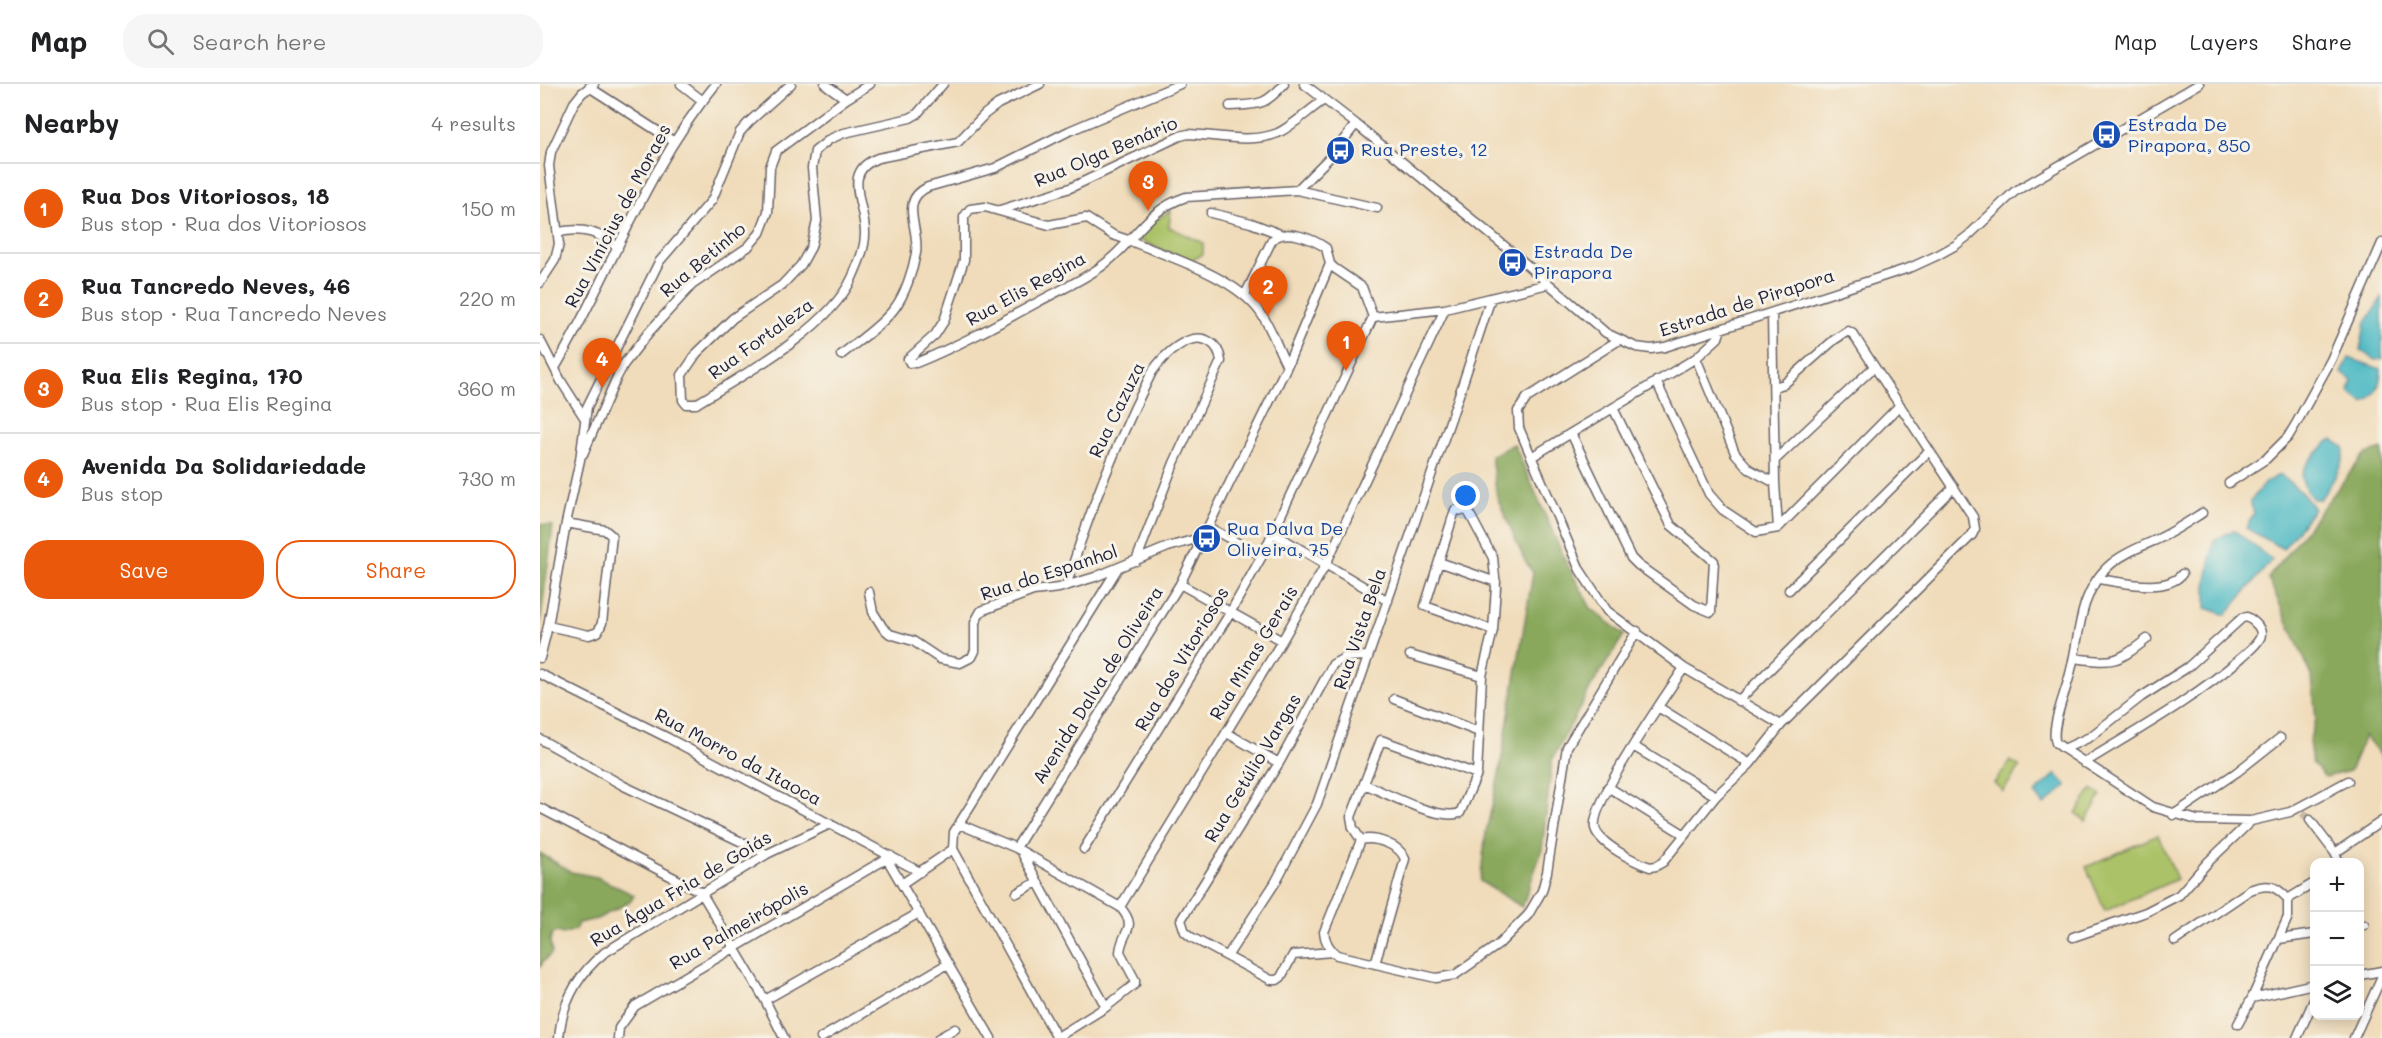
<!DOCTYPE html>
<meta charset="utf-8">
<style>
:root{--surface:#fff;--page:#f6f6f6;--text:#202124;--muted:#757577;--line:#e0e0e0;--accent:#ea580c}
body{margin:0;font-family:Mali,sans-serif;background:var(--page);color:var(--text)}
.controls{position:absolute;right:18px;bottom:18px;display:grid;overflow:hidden;border-radius:12px;box-shadow:0 3px 15px #0003}
.controls button{width:54px;height:54px;display:grid;place-items:center;padding:0;border:0;border-bottom:2px solid var(--line);background:var(--surface);color:var(--text);font:30px sans-serif}
.you{position:absolute;left:926px;top:412px;width:21px;height:21px;margin:-15px;border:4px solid #fff;border-radius:50%;background:#1a73e8;box-shadow:0 0 0 9px #1a73e833}
.badge{display:grid;place-items:center;width:39px;height:39px;border-radius:50%;background:var(--accent);color:#fff;font-size:20px;font-weight:700}
.pin{position:absolute;translate:-50% -50px;filter:drop-shadow(0 2px 3px #0008)}
.pin::after{content:'';position:absolute;top:32px;width:21px;height:18px;background:inherit;clip-path:polygon(0 0,100% 0,50% 100%)}
.list{margin:0;padding:0;list-style:none}
h2{display:flex;justify-content:space-between;align-items:center;height:78px;margin:0;padding:0 24px;font-size:26px}
h2 small{font-size:20px;font-weight:400;color:var(--muted)}
.list li{display:grid;grid-template-columns:39px 1fr auto;gap:18px;align-items:center;box-sizing:border-box;height:90px;padding:0 24px;border-top:2px solid var(--line)}
.list b{display:block;font-size:22px;white-space:nowrap}
.list p{margin:0;font-size:20px;white-space:nowrap;color:var(--muted)}
.list em{font-size:20px;font-style:normal;color:var(--muted)}
.actions{display:flex;gap:12px;padding:18px 24px}
.actions a{flex:1;padding:14px 0;border:2px solid var(--accent);border-radius:24px;text-align:center;font-size:21px;color:var(--accent)}
.actions .main{background:var(--accent);color:#fff}
.icon{flex:none;width:33px;height:33px;fill:none;stroke:currentColor;stroke-width:2;stroke-linecap:round;stroke-linejoin:round}
.map{position:relative;flex:none;width:1842px;height:954px;overflow:hidden}
header{display:flex;align-items:center;gap:36px;box-sizing:border-box;height:84px;padding:0 30px;background:var(--surface);border-bottom:2px solid var(--line)}
header strong{font-size:28px}
nav{display:flex;gap:33px;margin-inline-start:auto;font-size:21px}
.search{width:420px;height:54px;background:var(--page);display:flex;align-items:center;gap:15px;box-sizing:border-box;padding:0 21px;border-radius:24px;color:var(--muted);font-size:22px}
main{display:flex}
aside{flex:1;background:var(--surface)}
.map>svg:first-child{display:block}
.green{fill:#acc267;stroke:#677251;stroke-width:1.5}
.forest{fill:#89a85c;stroke:#56654c;stroke-width:1.5}
.water{fill:#4ab8c3;stroke:#366d7f;stroke-width:1.5}
.lines{fill:none;stroke-linecap:round;stroke-linejoin:round}
.street-tunnel{stroke:#c7b7a1;stroke-width:8;stroke-dasharray:8 4;stroke-linecap:butt}
.street-casing{stroke:#6a6367;stroke-width:11}
.street{stroke:#fff;stroke-width:8}
.labels{text-anchor:middle;stroke-width:6;stroke-linejoin:round;paint-order:stroke}
.transit-label{font-size:18px;fill:#164399;stroke:#f7f3e8;text-anchor:start}
.street-label{font-size:18px;fill:#22223b;stroke:#f7f3e8}
</style>
<header>
<strong>Map</strong>
<div class="search"><svg class="icon" aria-label="search" viewBox="0 0 24 24"><circle cx="10" cy="10" r="6"/><path d="M15 15l6 6"/></svg>Search here</div>
<nav><a>Map</a><a>Layers</a><a>Share</a></nav>
</header>
<main>
<aside>
<h2>Nearby<small>4 results</small></h2>
<ul class="list">
<li><span class="badge">1</span><div><b>Rua Dos Vitoriosos, 18</b><p>Bus stop · Rua dos Vitoriosos</p></div><em>150 m</em></li>
<li><span class="badge">2</span><div><b>Rua Tancredo Neves, 46</b><p>Bus stop · Rua Tancredo Neves</p></div><em>220 m</em></li>
<li><span class="badge">3</span><div><b>Rua Elis Regina, 170</b><p>Bus stop · Rua Elis Regina</p></div><em>360 m</em></li>
<li><span class="badge">4</span><div><b>Avenida Da Solidariedade</b><p>Bus stop</p></div><em>730 m</em></li>
</ul>
<div class="actions"><a class="main">Save</a><a>Share</a></div>
</aside>
<div class="map">
<svg width="1842" height="954" viewBox="0 0 1842 954">
<rect width="100%" height="100%" fill="#f7f3e8"/>
<filter id="ink" filterUnits="userSpaceOnUse"><feTurbulence type="fractalNoise" baseFrequency=".0167" numOctaves="2"/><feDisplacementMap in="SourceGraphic" scale="12" xChannelSelector="R" yChannelSelector="G"/><feConvolveMatrix kernelMatrix="1 2 1 2 8 2 1 2 1" color-interpolation-filters="sRGB"/></filter>
<filter id="wash" filterUnits="userSpaceOnUse"><feTurbulence type="fractalNoise" baseFrequency=".008" numOctaves="4" result="noise"/><feDisplacementMap in="SourceGraphic" scale="24" xChannelSelector="R" yChannelSelector="G"/><feGaussianBlur stdDeviation="1.35" result="paint"/><feColorMatrix in="noise" values="0 0 0 0 0 0 0 0 0 0 0 0 0 0 0 0 0 1.4 0 .05"/><feComposite in="paint" operator="in"/></filter>
<g filter="url(#wash)">
<rect width="100%" height="100%" fill="#f0dcba"/>
<path class="green" d="M631,126L629,143L663,159V170L650,178L597,155L615,136Z
M1471,677L1480,683L1463,707L1454,699Z
M1552,705L1561,711L1546,737L1536,729Z
M1618,751L1637,795L1565,827L1546,783Z"/>
<path class="forest" d="M974,360L1025,476L1051,524L1084,551L1051,603L1012,676L1002,766L982,823L940,797L946,748L959,690L993,489L984,475L957,413L951,372Z
M1842,365V673L1825,652L1810,687L1785,693L1772,679L1769,657L1776,636L1772,592L1728,494L1824,371Z
M0,440L13,442L0,541Z
M0,769L31,788L57,793L94,811L91,817L57,835L38,839L35,846L23,850L17,848L12,850L10,857L12,869L3,878L0,884Z"/>
<path class="water" d="M1842,213V275L1835,276L1820,266L1825,240Z
M1809,274L1841,285C1841,298 1836,314 1823,319L1809,308L1812,297L1802,289Z
M1793,356L1804,363C1806,380 1790,402 1780,415H1773C1749,390 1769,377 1789,357Z
M1740,390L1764,411L1774,425L1743,465L1706,444L1714,429L1710,417L1723,401Z
M1694,446L1732,476L1686,531L1666,524V502L1674,456Z
M1516,690L1527,702L1504,721L1495,709Z"/>
</g>
<g filter="url(#ink)">
<g class="lines">
<path class="street-tunnel" d="M1763,729L1770,736"/>
<defs>
<path id="street" d="M141,0L163,17
M285,0L306,15L330,0
M403,0L377,30L370,34L304,49L290,55L275,67L272,84L277,137L271,163L261,181L242,201L193,234L157,269L142,291L143,316L146,320H156C203,291 289,245 312,194C318,180 325,165 325,150C326,121 300,88 338,74L418,58L445,30L458,20L500,0
M764,0L816,40L973,169L1066,249L1096,263L1111,265L1125,263L1372,183L1398,171L1416,161L1429,151L1474,108L1659,0
M49,3L133,57
M690,22C718,20 724,23 744,0
M757,106L791,72L816,40
M460,126L530,104L640,52L648,50C676,51 711,60 738,49C754,41 769,26 784,16
M671,129L711,139L740,150
M19,148C43,143 59,148 78,164
M0,199L15,176L19,160L9,82L11,68L34,19L42,9L54,0
M705,211L732,156C745,143 773,155 786,164L790,180L794,184L822,203L833,233
M1232,230L1235,399L1238,444
M833,233L905,225L1008,200
M0,256L21,297L44,333
M1079,256L987,314L978,327L979,344L1040,486L1067,527L1144,584L1241,641
M301,271C318,257 340,243 354,225C365,211 373,186 376,169C380,143 358,117 388,103L455,84L529,47L640,0
M1156,274L1195,369L1209,385L1235,399
M747,282C737,264 732,244 720,228C694,192 629,173 588,156L573,151L546,134L509,141L445,123L430,125L424,133V176L404,237L395,251L368,275L370,279H376C418,262 458,240 498,218C520,206 543,196 562,182C595,158 604,127 646,113L757,106L837,124
M15,284C70,190 106,84 176,0
M1116,297L1169,410L1183,426L1216,448L1238,444L1360,321
M1031,349L1091,474L1098,481L1154,521L1171,528L1174,477L1131,441L1073,324
M43,370L77,293L84,280L109,248L152,201L208,163L220,149L228,128L230,83L236,67L306,15
M993,372L1156,274L1178,254L1181,245
M1235,376L1334,283
M1689,399L1726,375L1748,353L1757,338L1791,276L1842,159
M668,443L722,472
M733,449L848,517
M899,478L956,498
M1558,495C1581,498 1626,510 1642,490
M640,500L742,557
M526,502C549,428 577,357 612,288C623,272 650,245 670,258C677,262 680,269 681,277L634,379L596,477
M1249,506L1389,367
M329,508L333,528L343,544L350,550L373,557L400,575L420,579L432,573L435,567V538L441,527L493,507L519,504L555,493L628,463L663,453
M8,542L49,551L58,548L62,539L72,452L65,446L26,439
M870,571L942,592
M0,574L8,542L26,439L40,376L47,323L119,178L172,116L200,48L209,38L251,0
M1534,574C1574,579 1575,580 1607,555
M1144,584C1128,608 1049,721 1055,744C1059,760 1095,778 1110,783L1116,782L1123,778L1176,712L1210,680L1241,641L1432,451L1435,445L1433,433L1313,250L1308,247L1294,256L1244,300L1234,303
M0,590L128,654L380,788
M854,615L939,648
M1198,617L1414,403
M1118,623L1210,680
M687,649L739,679
M0,655L84,702L227,770
M1093,662L1176,712
M1524,665L1613,723L1657,736L1711,737L1750,728L1808,697
M1544,679C1597,646 1654,615 1701,574C1707,568 1716,562 1720,554C1724,545 1714,537 1707,533L1702,534L1648,583L1601,613L1550,653L1524,665L1516,659C1510,646 1524,612 1528,597C1536,572 1537,545 1545,520C1559,479 1582,471 1618,455C1633,448 1648,438 1662,429
M824,700C847,709 897,737 920,729L937,690L942,592L953,546L956,503L953,474L928,427L915,426L885,522L953,546
M1068,703L1145,751
M0,724L161,808L225,916L244,954
M1633,731L1697,688L1740,654
M1770,736L1795,769
M419,740L476,764L580,823C599,845 582,846 580,868L595,896V900L566,923L516,954
M821,756L784,848C785,858 789,865 797,871L896,894L915,891L958,861L988,831L1002,807L1007,788L1027,663L1097,547
M821,756L813,744L811,733L841,656L937,690
M821,756C835,752 860,761 865,775L835,880
M476,764L640,500L747,282L790,180
M413,765L517,954
M544,765L690,529L722,472L833,233
M483,771L566,923
M347,775L451,954
M1799,778L1795,769L1842,737
M363,799L413,765L414,748L419,740L578,484
M477,809L497,798
M1748,815L1774,799
M580,823L742,557L786,480L905,225
M1820,842L1824,841
M1533,853L1606,828L1639,811L1668,778L1711,737
M1739,855L1774,850
M1635,857L1710,806C1728,799 1735,801 1748,815
M793,868L753,871L741,893L737,896H731L651,853L645,848L641,836L739,679L793,580L806,573L827,572
M688,871L735,799L777,720L917,317L951,214
M1820,891L1842,887
M1712,914L1774,900
M225,916L379,829
M1698,940L1712,914L1748,833V815
M19,954C22,918 37,891 64,869L227,770L290,740
M78,954L79,944L95,922L351,772
M281,954L407,880
M399,954L415,945
M1757,954L1774,916
M1814,954L1842,892"/>
</defs>
<use href="#street" class="street-casing"/>
<use href="#street" class="street"/>
</g>
</g>
<defs>
<symbol id="bus-disc" viewBox="-11 -11 22 22"><circle r="9.5" fill="#1a4fb4" stroke="#f7f3e8"/><path d="M-5-6H5V4H4V6H2V4H-2V6H-4V4H-5ZM-3.5-4V0h7V-4ZM-3.5 1.2v1.5H-2V1.2ZM2 1.2v1.5H3.5V1.2Z" fill="#fff"/></symbol>
</defs>
<g fill-rule="evenodd">
<use href="#bus-disc" x="1550" y="34" width="33" height="33"/>
<use href="#bus-disc" x="784" y="50" width="33" height="33"/>
<use href="#bus-disc" x="956" y="162" width="33" height="33"/>
<use href="#bus-disc" x="650" y="438" width="33" height="33"/>
</g>
<g class="labels">
<g class="transit-label">
<text x="1588" y="47">Estrada De<tspan x="1588" dy="21">Pirapora, 850</tspan></text>
<text x="821" y="72">Rua Preste, 12</text>
<text x="994" y="174">Estrada De<tspan x="994" dy="21">Pirapora</tspan></text>
<text x="687" y="451">Rua Dalva De<tspan x="687" dy="21">Oliveira, 75</tspan></text>
</g>
<g class="street-label">
<text transform="translate(566 68) rotate(-23)" y="6">Rua Olga Benário</text>
<text transform="translate(78 132) rotate(-62)" y="6">Rua Vinícius de Moraes</text>
<text transform="translate(163 176) rotate(-40)" y="6">Rua Betinho</text>
<text transform="translate(486 205) rotate(-29)" y="6">Rua Elis Regina</text>
<text transform="translate(1207 219) rotate(-18)" y="6">Estrada de Pirapora</text>
<text transform="translate(221 255) rotate(-36)" y="6">Rua Fortaleza</text>
<text transform="translate(577 326) rotate(-64)" y="6">Rua Cazuza</text>
<text transform="translate(509 489) rotate(-18)" y="6">Rua do Espanhol</text>
<text transform="translate(820 545) rotate(-71)" y="6">Rua Vista Bela</text>
<text transform="translate(714 569) rotate(-59)" y="6">Rua Minas Gerais</text>
<text transform="translate(642 575) rotate(-59)" y="6">Rua dos Vitoriosos</text>
<text transform="translate(558 601) rotate(-58)" y="6">Avenida Dalva de Oliveira</text>
<text transform="translate(198 673) rotate(28)" y="6">Rua Morro da Itaoca</text>
<text transform="translate(713 684) rotate(-59)" y="6">Rua Getúlio Vargas</text>
<text transform="translate(141 805) rotate(-31)" y="6">Rua Água Fria de Goiás</text>
<text transform="translate(199 842) rotate(-30)" y="6">Rua Palmeirópolis</text>
</g>
</g>
</svg>
<div class="controls">
<button>+</button>
<button>−</button>
<button><svg class="icon" aria-label="layers" viewBox="0 0 24 24"><path d="M12 4l9 5-9 5-9-5zM3 14l9 5 9-5"/></svg></button>
</div>
<div class="you"></div>
<div class="pin badge" style="left:806px;top:287px">1</div>
<div class="pin badge" style="left:728px;top:232px">2</div>
<div class="pin badge" style="left:608px;top:127px">3</div>
<div class="pin badge" style="left:62px;top:304px">4</div>
</div>
</main>
